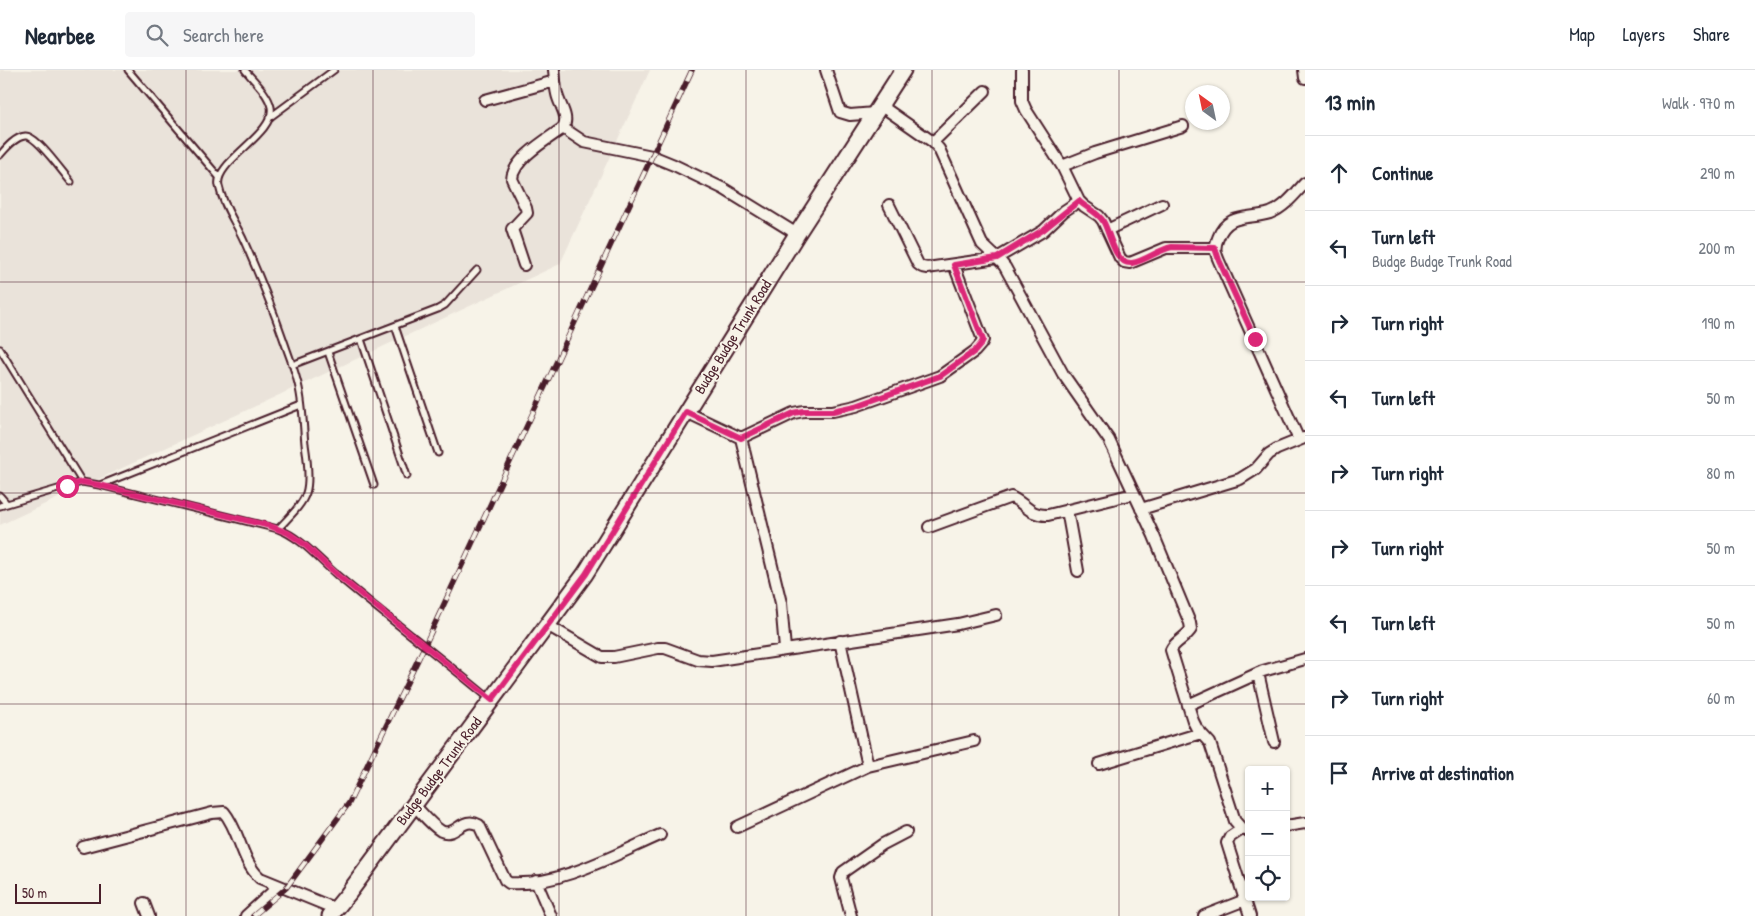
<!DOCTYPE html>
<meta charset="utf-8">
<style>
:root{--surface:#fff;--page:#f6f6f7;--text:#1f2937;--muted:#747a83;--line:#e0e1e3}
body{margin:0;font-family:"Patrick Hand",sans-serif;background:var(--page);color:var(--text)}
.controls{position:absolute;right:15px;bottom:15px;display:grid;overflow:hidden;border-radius:5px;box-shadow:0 1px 4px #0004}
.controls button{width:45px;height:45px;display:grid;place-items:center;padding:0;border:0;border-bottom:1px solid var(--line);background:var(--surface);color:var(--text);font:25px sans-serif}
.compass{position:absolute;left:1185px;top:15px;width:45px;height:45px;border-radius:50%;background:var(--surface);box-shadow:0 1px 4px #0004;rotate:327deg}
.scale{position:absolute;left:15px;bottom:12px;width:86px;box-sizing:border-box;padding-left:5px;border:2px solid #4a1f2b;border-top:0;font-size:14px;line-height:18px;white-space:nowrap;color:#4a1f2b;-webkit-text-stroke:4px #f7f3e8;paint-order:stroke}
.stop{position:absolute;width:15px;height:15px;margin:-11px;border:4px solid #db2777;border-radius:50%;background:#fff}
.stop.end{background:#db2777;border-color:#fff;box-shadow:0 1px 5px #0008}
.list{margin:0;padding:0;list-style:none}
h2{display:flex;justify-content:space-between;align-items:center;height:65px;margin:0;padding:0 20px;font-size:21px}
h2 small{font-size:16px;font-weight:400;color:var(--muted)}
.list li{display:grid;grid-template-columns:32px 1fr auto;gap:15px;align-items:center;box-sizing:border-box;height:75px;padding:0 20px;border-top:1px solid var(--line)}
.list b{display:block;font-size:19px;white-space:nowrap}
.list p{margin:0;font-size:16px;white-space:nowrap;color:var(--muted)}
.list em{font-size:16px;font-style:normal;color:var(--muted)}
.icon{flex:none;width:28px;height:28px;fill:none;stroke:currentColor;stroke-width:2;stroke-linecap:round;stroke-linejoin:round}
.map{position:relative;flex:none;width:1305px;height:846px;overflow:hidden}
header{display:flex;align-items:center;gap:30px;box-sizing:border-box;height:70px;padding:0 25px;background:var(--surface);border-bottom:1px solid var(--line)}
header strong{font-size:24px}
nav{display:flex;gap:28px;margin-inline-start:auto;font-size:18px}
.search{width:350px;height:45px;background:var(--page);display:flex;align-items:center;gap:12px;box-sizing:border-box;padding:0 18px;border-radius:5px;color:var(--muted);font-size:19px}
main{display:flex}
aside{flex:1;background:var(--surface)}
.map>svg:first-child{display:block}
.built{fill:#eae3da}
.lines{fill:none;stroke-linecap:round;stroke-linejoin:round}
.service-casing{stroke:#4a1f2b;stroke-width:9}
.minor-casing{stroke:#4a1f2b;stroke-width:14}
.secondary-casing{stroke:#4a1f2b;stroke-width:19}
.service{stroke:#f7f3e8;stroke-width:5}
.minor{stroke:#f7f3e8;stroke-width:10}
.secondary{stroke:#f7f3e8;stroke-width:15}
.rail-casing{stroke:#4a1f2b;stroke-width:5.5}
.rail{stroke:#f7f3e8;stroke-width:4;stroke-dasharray:11;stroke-linecap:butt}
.route{stroke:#db2777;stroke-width:6}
.grid{fill:none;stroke:#4a1f2b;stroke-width:1;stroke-opacity:0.55}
.labels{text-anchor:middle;stroke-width:4;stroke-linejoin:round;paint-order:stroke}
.street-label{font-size:15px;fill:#4a1f2b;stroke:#f7f3e8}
</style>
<header>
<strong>Nearbee</strong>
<div class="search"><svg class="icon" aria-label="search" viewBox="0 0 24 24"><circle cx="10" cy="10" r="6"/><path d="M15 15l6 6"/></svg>Search here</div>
<nav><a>Map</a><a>Layers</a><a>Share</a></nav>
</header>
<main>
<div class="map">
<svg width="1305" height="846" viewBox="0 0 1305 846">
<rect width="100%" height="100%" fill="#f7f3e8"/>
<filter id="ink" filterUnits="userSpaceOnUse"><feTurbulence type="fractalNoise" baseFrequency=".02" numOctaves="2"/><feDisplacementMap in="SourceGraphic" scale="10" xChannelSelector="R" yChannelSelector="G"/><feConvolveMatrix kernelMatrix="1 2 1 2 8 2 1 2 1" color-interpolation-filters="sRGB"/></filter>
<g filter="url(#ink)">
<path class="built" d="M0,0H650L560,194L0,455Z"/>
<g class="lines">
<defs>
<path id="service" d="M128,0L219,107
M245,0C253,10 268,23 271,37C276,64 213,92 219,116C223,136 236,153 244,171C259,205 273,239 285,274C289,286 294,298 297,310C303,330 303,353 305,374C307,387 310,411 306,423C302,436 287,449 278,459
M269,48L334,0
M0,85C6,78 15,67 25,66C36,64 63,103 71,112
M395,256L438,383
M361,269L407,406
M0,279L82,412
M328,282L374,415
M292,295L438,239L445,235L477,200
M100,415L301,335
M0,426L7,434
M0,436L82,412L99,415L278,459C302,468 318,489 338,506C388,548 440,587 490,629"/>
<path id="minor" d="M826,0L840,42L850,45L875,43
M1022,0V31L1026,40L1062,96L1079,131L1084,136L1099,146L1103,151L1120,188L1124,192L1130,193L1166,178H1215
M1304,0L1305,8
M485,30L555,11
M880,35L933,72L939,79L982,174L1001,192L1005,197L1063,304L1109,370L1154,466L1190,553L1191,559C1186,568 1174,572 1171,580L1193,651L1197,659L1210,673L1235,751L1242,759L1249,761
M563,58L584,72L652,86L674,95L724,119L797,164
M933,72L985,21
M1062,96L1095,83L1183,56
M889,135L918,194L922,197L927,198L997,188L1043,161L1064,141L1079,131
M1107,160L1162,134
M524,195L512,159L527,143L526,138L512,109C513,89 548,69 563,58C570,47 559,35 557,24C555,16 555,8 554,0
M686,342L741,368
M1299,370L1219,191C1215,182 1214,177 1218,168C1228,142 1248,150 1270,143C1284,138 1295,124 1305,113
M1141,439L1240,409L1256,399L1269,384L1277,379L1304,368
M1067,440L1078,501
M929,457L1011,427C1026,434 1030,446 1048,445L1133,424
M547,555L602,587H614L658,578H665L698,590L712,591L958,554L996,545
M840,571L868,696
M785,579L781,533L741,368L794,343L804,341H833L856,336L940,306L975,281L981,274L983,270L954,195
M1258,603L1274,672
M1188,635L1263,601L1305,589
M1099,694L1201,663
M414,735C422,743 431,755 441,761C456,768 462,745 479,755L505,810L509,813C558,817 616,784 660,765
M1286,756L1305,753
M737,757L868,696L974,671
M1242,759L1230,767L1227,773L1250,846
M83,777L212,743L224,742C240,761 241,791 260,808L336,839
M536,811L551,846
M144,833L149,846
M246,846L279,816
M851,846L841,808L843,802L883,774L906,762
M1204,846L1245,830"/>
<path id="secondary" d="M330,846L348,824L585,504L797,164L903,0"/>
</defs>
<use href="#service" class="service-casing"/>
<use href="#minor" class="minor-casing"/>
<use href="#secondary" class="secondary-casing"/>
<use href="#service" class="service"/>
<use href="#minor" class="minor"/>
<use href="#secondary" class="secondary"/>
<defs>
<path id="rail" d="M253,846L286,818L349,733L425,575L692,0"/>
</defs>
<use href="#rail" class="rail-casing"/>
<use href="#rail" class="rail"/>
</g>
</g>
<g class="lines" filter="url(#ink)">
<path class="route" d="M67,416L82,412L99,415L270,456L288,463L304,474L337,505L492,630L586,504L686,342L741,368L794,343L804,341H833L856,336L940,306L975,281L981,274L983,270L954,195L997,188L1043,160L1079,131C1086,138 1098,142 1103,151C1110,162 1114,195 1132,193C1146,191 1157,180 1172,177L1215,178L1219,190L1255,269"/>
</g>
<path class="grid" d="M186,0V846M373,0V846M559,0V846M746,0V846M932,0V846M1119,0V846M0,212H1305M0,423H1305M0,634H1305"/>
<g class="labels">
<g class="street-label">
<text transform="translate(733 267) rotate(-58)" y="5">Budge Budge Trunk Road</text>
<text transform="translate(439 701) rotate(-53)" y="5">Budge Budge Trunk Road</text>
</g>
</g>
</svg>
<div class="controls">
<button>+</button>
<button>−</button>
<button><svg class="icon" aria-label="locate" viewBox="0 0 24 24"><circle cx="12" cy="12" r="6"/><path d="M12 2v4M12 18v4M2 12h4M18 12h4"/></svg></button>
</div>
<svg class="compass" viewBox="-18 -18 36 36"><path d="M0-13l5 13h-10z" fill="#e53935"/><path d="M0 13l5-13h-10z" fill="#747a83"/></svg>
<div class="scale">50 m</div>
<div class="stop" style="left:67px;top:416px"></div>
<div class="stop end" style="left:1255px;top:269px"></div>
</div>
<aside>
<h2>13 min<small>Walk · 970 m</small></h2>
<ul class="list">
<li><svg class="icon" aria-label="ahead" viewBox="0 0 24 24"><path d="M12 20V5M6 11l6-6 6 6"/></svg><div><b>Continue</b></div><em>290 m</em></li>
<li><svg class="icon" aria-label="left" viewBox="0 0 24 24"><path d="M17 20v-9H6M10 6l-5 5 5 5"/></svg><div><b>Turn left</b><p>Budge Budge Trunk Road</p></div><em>200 m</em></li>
<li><svg class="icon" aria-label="right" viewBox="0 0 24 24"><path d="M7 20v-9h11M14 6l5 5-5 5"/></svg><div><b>Turn right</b></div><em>190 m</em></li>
<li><svg class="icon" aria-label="left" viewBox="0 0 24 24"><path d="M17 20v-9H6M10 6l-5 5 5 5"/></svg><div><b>Turn left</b></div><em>50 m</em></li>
<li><svg class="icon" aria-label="right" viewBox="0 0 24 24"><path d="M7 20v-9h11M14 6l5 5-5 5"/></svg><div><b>Turn right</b></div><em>80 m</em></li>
<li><svg class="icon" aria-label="right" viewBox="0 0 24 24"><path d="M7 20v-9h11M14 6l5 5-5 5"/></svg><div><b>Turn right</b></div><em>50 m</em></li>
<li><svg class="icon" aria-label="left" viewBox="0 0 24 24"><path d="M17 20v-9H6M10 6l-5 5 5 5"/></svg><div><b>Turn left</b></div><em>50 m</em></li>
<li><svg class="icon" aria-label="right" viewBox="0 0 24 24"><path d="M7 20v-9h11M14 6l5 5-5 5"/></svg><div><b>Turn right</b></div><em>60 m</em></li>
<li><svg class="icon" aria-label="arrive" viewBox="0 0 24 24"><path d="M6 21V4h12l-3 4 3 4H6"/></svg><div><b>Arrive at destination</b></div></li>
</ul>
</aside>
</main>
